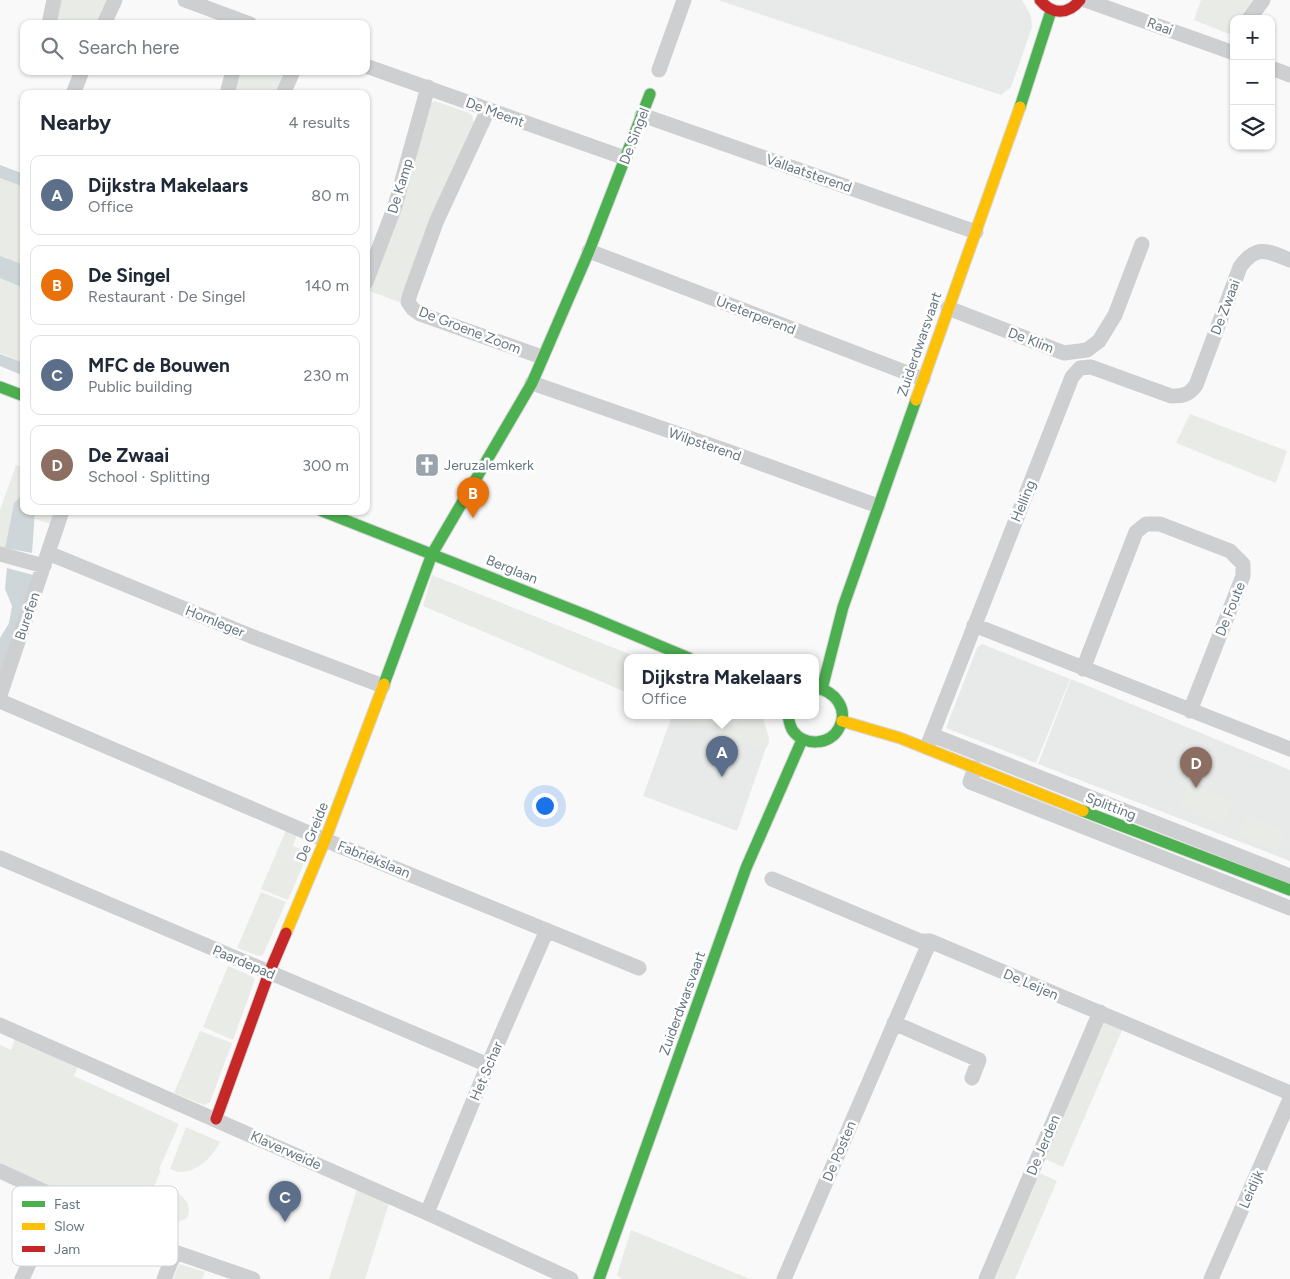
<!DOCTYPE html>
<meta charset="utf-8">
<style>
:root{--surface:#fff;--page:#f6f6f7;--text:#1f2937;--muted:#747a83;--line:#e0e1e3;--accent:#56606c}
body{margin:0;font-family:Figtree,sans-serif;background:var(--page);color:var(--text)}
.controls{position:absolute;right:15px;top:15px;display:grid;overflow:hidden;border-radius:10px;box-shadow:0 1px 4px #0004}
.controls button{width:45px;height:45px;display:grid;place-items:center;padding:0;border:0;border-bottom:1px solid var(--line);background:var(--surface);color:var(--text);font:25px sans-serif}
.you{position:absolute;left:544px;top:805px;width:18px;height:18px;margin:-12px;border:4px solid #fff;border-radius:50%;background:#1a73e8;box-shadow:0 0 0 8px #1a73e833}
.badge{display:grid;place-items:center;width:32px;height:32px;border-radius:50%;background:var(--accent);color:#fff;font-size:16px;font-weight:700}
.pin{position:absolute;translate:-50% -41px;filter:drop-shadow(0 1px 2px #0008)}
.pin::after{content:'';position:absolute;top:26px;width:18px;height:15px;background:inherit;clip-path:polygon(0 0,100% 0,50% 100%)}
.popup{position:absolute;left:624px;top:654px;width:195px;height:65px;box-sizing:border-box;display:grid;place-content:center;border-radius:10px;background:var(--surface);filter:drop-shadow(0 1px 4px #0005);font-size:16px;white-space:nowrap;color:var(--muted)}
.popup b{font-size:19px;color:var(--text)}
.popup::after{content:'';position:absolute;left:50%;top:100%;margin-left:-10px;border:10px solid transparent;border-top-color:var(--surface)}
.list{margin:0;padding:0;list-style:none}
h2{display:flex;justify-content:space-between;align-items:center;height:65px;margin:0;padding:0 20px;font-size:21px}
h2 small{font-size:16px;font-weight:400;color:var(--muted)}
.list li{display:grid;grid-template-columns:32px 1fr auto;gap:15px;align-items:center;box-sizing:border-box;height:80px;margin:0 10px 10px;padding:0 10px;border:1px solid var(--line);border-radius:10px}
.list b{display:block;font-size:19px;white-space:nowrap}
.list p{margin:0;font-size:16px;white-space:nowrap;color:var(--muted)}
.list em{font-size:16px;font-style:normal;color:var(--muted)}
.icon{flex:none;width:28px;height:28px;fill:none;stroke:currentColor;stroke-width:2;stroke-linecap:round;stroke-linejoin:round}
.map{position:relative;flex:none;width:1290px;height:1279px;overflow:hidden}
.search{position:absolute;background:var(--surface);box-shadow:0 1px 4px #0004;left:20px;top:20px;width:350px;height:55px;display:flex;align-items:center;gap:12px;box-sizing:border-box;padding:0 18px;border-radius:10px;color:var(--muted);font-size:19px}
.panel{position:absolute;background:var(--surface);box-shadow:0 1px 4px #0004;left:20px;top:90px;width:350px;height:425px;border-radius:10px}
.map>svg:first-child{display:block}
.built{fill:#e8e9e9}
.green{fill:#e8ebe6}
.water{fill:#ced6d9}
.lines{fill:none;stroke-linecap:round;stroke-linejoin:round}
.fast-casing{stroke:#d5d6d7;stroke-width:13}
.slow-casing{stroke:#d5d6d7;stroke-width:13}
.jam-casing{stroke:#d5d6d7;stroke-width:13}
.street{stroke:#cecfd0;stroke-width:15}
.fast{stroke:#4caf50;stroke-width:11}
.slow{stroke:#ffc107;stroke-width:11}
.jam{stroke:#c62828;stroke-width:11}
.labels{text-anchor:middle;stroke-width:5;stroke-linejoin:round;paint-order:stroke}
.street-label{font-size:14px;fill:#657683;stroke:#fff}
.poi-label{font-size:14px;fill:#657683;stroke:#fff;text-anchor:start}
.key{fill:#fff;stroke:#d1d6da;stroke-width:1}
.key-label{font-size:14px;fill:#657683}
</style>
<div class="map">
<svg width="1290" height="1279" viewBox="0 0 1290 1279">
<rect width="100%" height="100%" fill="#f9f9f9"/>
<path class="built" d="M718,0H1022L1031,16L1032,27L1011,87L1001,95Z
M982,644L1070,679L1036,763L946,728L977,648Z
M1071,679L1290,770V861L1038,764Z
M672,716H702L768,742L737,831L643,796Z"/>
<path class="green" d="M59,0H111L99,24H53Z
M1201,0H1256L1242,19H1234V29L1229,34L1194,20Z
M239,71H289L278,94H233Z
M435,101L469,113L472,115L473,121L477,122L402,303L367,290L372,284L431,103Z
M0,178L24,187V363L0,353Z
M1190,414L1287,451L1276,483L1176,443Z
M16,465L24,468V493L14,503L5,548H0V510Z
M35,511H55L51,524L34,519Z
M432,575L639,658H628V693L423,606Z
M681,716H762L769,738L768,746L756,748Z
M1189,782L1234,800L1224,825L1179,807Z
M1246,815L1286,830L1278,851L1238,835Z
M286,830L297,835L293,846L303,850L307,840L310,849L288,900L261,889Z
M261,892L286,902L263,955L259,956L237,948Z
M228,966L252,976L255,979L233,1040L203,1027Z
M1104,1020L1123,1028L1063,1167L1043,1158Z
M200,1031L232,1043L210,1102L204,1105L174,1093Z
M15,1039L78,1066L74,1076L179,1124L159,1169L161,1170L152,1191L149,1190L131,1227L0,1164V1045L11,1050Z
M186,1127L220,1142C212,1159 189,1180 170,1169Z
M1037,1172L1057,1181L1015,1279H991Z
M358,1186L390,1200L365,1279H329Z
M165,1187C179,1193 194,1201 187,1218L160,1231L155,1229L153,1226Z
M631,1230L750,1279H622L617,1275Z
M179,1264L205,1272L202,1279H173Z"/>
<path class="water" d="M0,165L24,174V187L0,178Z
M0,256L24,265V288L0,278Z
M0,354L24,363V376L0,366Z
M24,493V511H35L32,553L5,548L14,503Z
M7,568L33,575L0,673V638L9,623L12,606L5,589Z"/>
<g class="lines">
<defs>
<path id="fast" d="M1020,107L1051,11
M0,387L24,396
M322,511L591,617L689,658
M384,684L432,554L532,383L589,251L650,94
M822,689L843,607L916,400
M788,716C789,721 790,727 793,731C804,746 830,746 839,728C849,709 835,691 816,688
M1083,811L1290,890
M599,1279L746,868L802,740"/>
<path id="slow" d="M916,400L1020,107
M842,721L900,738L1083,811
M286,933L325,840L384,684"/>
<path id="jam" d="M1040,0C1052,15 1068,15 1080,0
M216,1119L269,973L286,933"/>
</defs>
<use href="#fast" class="fast-casing"/>
<use href="#slow" class="slow-casing"/>
<use href="#jam" class="jam-casing"/>
<path class="street" d="M185,0L250,24
M1085,0L1234,53
M1249,19L1263,0
M49,24L54,0
M104,24L115,0
M366,66L625,158
M1271,68L1290,75
M659,70L684,0
M73,94L82,71
M227,94L233,71
M283,94L293,71
M488,110L437,220L410,294L408,302L413,309L420,314L542,357
M642,115L976,232
M589,251L923,379
M366,282L395,206L428,87
M948,308L1064,353L1087,350L1099,341L1115,315L1142,244
M532,383L730,452L878,506
M48,553L256,638L383,686
M0,554L44,566
M974,625L1290,749
M1083,669L1136,532L1146,524H1160L1230,551L1243,564V576L1190,711
M0,695L62,511
M0,701L325,840L639,968
M932,735L1290,876
M927,747L1072,377L1080,368L1091,367L1171,396C1183,396 1189,395 1196,385L1240,267C1256,244 1268,251 1290,260
M975,768L970,782L1290,908
M0,858L488,1065
M772,879L920,941H930L1290,1093
M894,1023L979,1060L972,1078
M0,1025L427,1213L571,1279
M0,1171L175,1252L253,1279
M427,1213L488,1065L547,930
M22,1279L59,1199
M164,1279L175,1252
M784,1279L930,941
M986,1279L1100,1012
M1211,1279L1290,1099"/>
<use href="#fast" class="fast"/>
<use href="#slow" class="slow"/>
<use href="#jam" class="jam"/>
</g>
<defs>
<symbol id="church-square" viewBox="-11 -11 22 22"><rect x="-9" y="-9" width="18" height="18" rx="4" fill="#99a4ac" stroke="#fff"/><path d="M-1.2-6h2.4v3.5h3.3v2.4h-3.3V6h-2.4V-.1h-3.3v-2.4h3.3Z" fill="#fff"/></symbol>
</defs>
<g fill-rule="evenodd">
<use href="#church-square" x="413" y="451" width="28" height="28"/>
</g>
<g class="labels">
<g class="street-label">
<text transform="translate(1160 26) rotate(20)" y="5">Raai</text>
<text transform="translate(495 112) rotate(20)" y="5">De Meent</text>
<text transform="translate(634 136) rotate(-69)" y="5">De Singel</text>
<text transform="translate(809 173) rotate(19)" y="5">Vallaatsterend</text>
<text transform="translate(400 186) rotate(-73)" y="5">De Kamp</text>
<text transform="translate(1225 307) rotate(-69)" y="5">De Zwaai</text>
<text transform="translate(756 315) rotate(21)" y="5">Ureterperend</text>
<text transform="translate(470 330) rotate(21)" y="5">De Groene Zoom</text>
<text transform="translate(1031 340) rotate(21)" y="5">De Klim</text>
<text transform="translate(919 344) rotate(-71)" y="5">Zuiderdwarsvaart</text>
<text transform="translate(705 444) rotate(19)" y="5">Wilpsterend</text>
<text transform="translate(1023 501) rotate(-68)" y="5">Helling</text>
<text transform="translate(512 569) rotate(22)" y="5">Berglaan</text>
<text transform="translate(1230 609) rotate(-68)" y="5">De Foute</text>
<text transform="translate(27 616) rotate(-71)" y="5">Burefen</text>
<text transform="translate(215 621) rotate(22)" y="5">Hornleger</text>
<text transform="translate(1111 806) rotate(21)" y="5">Splitting</text>
<text transform="translate(312 832) rotate(-68)" y="5">De Greide</text>
<text transform="translate(374 859) rotate(22)" y="5">Fabriekslaan</text>
<text transform="translate(244 962) rotate(23)" y="5">Paardepad</text>
<text transform="translate(1031 984) rotate(23)" y="5">De Leijen</text>
<text transform="translate(682 1003) rotate(-70)" y="5">Zuiderdwarsvaart</text>
<text transform="translate(486 1071) rotate(-67)" y="5">Het Schar</text>
<text transform="translate(1043 1145) rotate(-67)" y="5">De Jerden</text>
<text transform="translate(286 1150) rotate(24)" y="5">Klaverweide</text>
<text transform="translate(839 1151) rotate(-67)" y="5">De Posten</text>
<text transform="translate(1251 1189) rotate(-66)" y="5">Leidijk</text>
</g>
<g class="poi-label">
<text x="444" y="470">Jeruzalemkerk</text>
</g>
</g>
<rect x="12" y="1186" width="166" height="80" rx="8" class="key"/>
<rect x="22" y="1201" width="23" height="6" fill="#4caf50"/>
<rect x="22" y="1223" width="23" height="7" fill="#ffc107"/>
<rect x="22" y="1246" width="23" height="6" fill="#c62828"/>
<g class="key-label">
<text x="54" y="1209">Fast</text>
<text x="54" y="1231">Slow</text>
<text x="54" y="1254">Jam</text>
</g>
</svg>
<div class="controls">
<button>+</button>
<button>−</button>
<button><svg class="icon" aria-label="layers" viewBox="0 0 24 24"><path d="M12 4l9 5-9 5-9-5zM3 14l9 5 9-5"/></svg></button>
</div>
<div class="you"></div>
<div class="pin badge" style="left:722px;top:777px;background:#5c6f8a">A</div>
<div class="popup"><b>Dijkstra Makelaars</b>Office</div>
<div class="pin badge" style="left:473px;top:518px;background:#e8710a">B</div>
<div class="pin badge" style="left:285px;top:1222px;background:#5c6f8a">C</div>
<div class="pin badge" style="left:1196px;top:788px;background:#8d6e63">D</div>
<div class="search"><svg class="icon" aria-label="search" viewBox="0 0 24 24"><circle cx="10" cy="10" r="6"/><path d="M15 15l6 6"/></svg>Search here</div>
<section class="panel">
<h2>Nearby<small>4 results</small></h2>
<ul class="list">
<li><span class="badge" style="background:#5c6f8a">A</span><div><b>Dijkstra Makelaars</b><p>Office</p></div><em>80 m</em></li>
<li><span class="badge" style="background:#e8710a">B</span><div><b>De Singel</b><p>Restaurant · De Singel</p></div><em>140 m</em></li>
<li><span class="badge" style="background:#5c6f8a">C</span><div><b>MFC de Bouwen</b><p>Public building</p></div><em>230 m</em></li>
<li><span class="badge" style="background:#8d6e63">D</span><div><b>De Zwaai</b><p>School · Splitting</p></div><em>300 m</em></li>
</ul>
</section>
</div>
